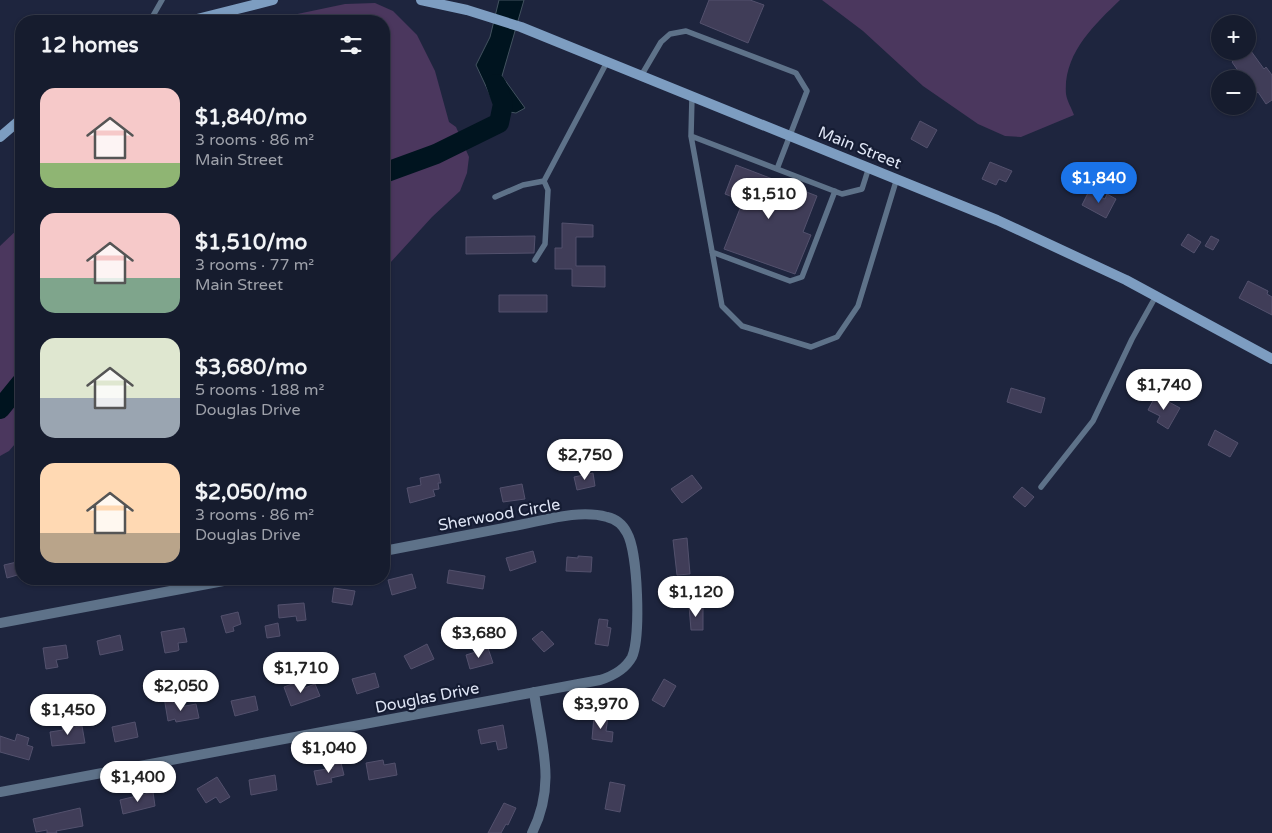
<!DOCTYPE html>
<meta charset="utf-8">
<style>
body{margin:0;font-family:"Varela Round",sans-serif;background:#1f2536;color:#f1f3f6;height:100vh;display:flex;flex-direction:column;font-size:19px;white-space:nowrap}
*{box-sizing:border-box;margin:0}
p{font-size:16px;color:#9ea1aa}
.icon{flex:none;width:28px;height:28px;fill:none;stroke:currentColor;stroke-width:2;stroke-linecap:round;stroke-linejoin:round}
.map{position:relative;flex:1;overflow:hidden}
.drawer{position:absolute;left:15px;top:15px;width:375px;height:570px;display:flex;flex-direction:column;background:#161c2e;border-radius:20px;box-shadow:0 1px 4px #0004,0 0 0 1px #353a4a}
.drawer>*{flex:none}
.fabs{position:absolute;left:1211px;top:15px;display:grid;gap:10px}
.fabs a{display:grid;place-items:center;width:45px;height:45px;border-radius:50%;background:#161c2e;box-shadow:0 1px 4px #0004,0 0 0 1px #353a4a;font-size:25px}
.price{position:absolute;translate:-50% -42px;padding:0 11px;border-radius:18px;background:#fff;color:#222;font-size:16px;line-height:32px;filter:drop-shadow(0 1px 2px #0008)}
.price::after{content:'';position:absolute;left:50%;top:30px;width:15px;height:11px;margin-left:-8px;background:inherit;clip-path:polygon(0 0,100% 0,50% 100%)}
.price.selected{background:#1a73e8;color:#fff}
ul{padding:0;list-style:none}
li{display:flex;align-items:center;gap:15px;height:125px;padding:0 25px}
li span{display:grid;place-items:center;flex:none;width:140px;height:100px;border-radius:15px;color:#555}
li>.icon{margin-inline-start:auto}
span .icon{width:60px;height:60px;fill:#fffc;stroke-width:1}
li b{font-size:21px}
h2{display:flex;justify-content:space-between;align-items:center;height:60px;padding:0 25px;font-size:21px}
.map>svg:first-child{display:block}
.green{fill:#4b375e}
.water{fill:#00141f;stroke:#435360}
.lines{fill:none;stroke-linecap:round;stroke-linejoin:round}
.river{stroke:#00141f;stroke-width:20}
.building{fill:#403d58;stroke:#53516d}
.lane{stroke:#5e7289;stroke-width:5.5}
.street{stroke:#5e7289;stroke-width:10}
.secondary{stroke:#7d9dc1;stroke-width:10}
.labels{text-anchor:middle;stroke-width:4.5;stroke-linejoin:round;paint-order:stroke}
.street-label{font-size:16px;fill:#e0e6f6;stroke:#151c33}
</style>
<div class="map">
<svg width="1272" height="833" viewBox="0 0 1272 833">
<rect width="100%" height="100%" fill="#1e253e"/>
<!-- green -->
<path class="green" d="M822,0H1120C1094,25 1063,54 1066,94C1067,101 1072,109 1074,115L1021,137L1005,136L978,124L923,86L863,31Z
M375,3L393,11L417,35L435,71L449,122L456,127L469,157L467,173L460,191L432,217L390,263L384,277V21H264L345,4Z
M21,226V437L9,451L0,456V246Z"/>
<!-- water -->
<path class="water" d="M499,0H524L502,76L525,108L516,113L497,110L476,65L490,37Z"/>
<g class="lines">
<!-- river -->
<path class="river" d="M384,173L436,154L499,123L503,104L496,84
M0,409L21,383"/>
</g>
<!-- building -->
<path class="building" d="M709,0H750L764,5L748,43L700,23Z
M1248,47L1264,69L1266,67L1272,75V100L1266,104L1258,92L1255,94L1248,84V79H1244L1232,62L1243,51H1248Z
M920,121L937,130L927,148L911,139Z
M990,162L1012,171L1006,182L999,179L996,185L982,179Z
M736,165L817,196L803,232L811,235L795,274L724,249L743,201L725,194Z
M1089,191L1105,199L1107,194L1116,199L1106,218L1082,205Z
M562,223L593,225V237H576V266H605V287L572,286V269H555V248H562Z
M1188,234L1201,242L1194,253L1181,245Z
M535,236L534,253L466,254V237Z
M1211,236L1219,240L1213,250L1205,246Z
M1248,281L1268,291L1267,294L1272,297V315L1239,298Z
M499,295H547V312H499Z
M1011,388L1045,398L1041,413L1007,402Z
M1156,395L1180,408L1168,429L1157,422L1160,416L1148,410Z
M1215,430L1238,443L1230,457L1208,445Z
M593,473L595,486L577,490L574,477Z
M439,474L441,483H438L439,489L433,490L435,496L410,503L407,488L421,485L420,478Z
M692,475L702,488L682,503L671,489Z
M522,484L525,499L503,502L500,488Z
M1022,487L1034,497L1025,507L1013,497Z
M687,538L690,574L677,575L673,540Z
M533,551L536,562L510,571L506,558Z
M578,556L592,557L591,572L566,571L567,557L578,558Z
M21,561V574L7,578L4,565Z
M449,570L485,576L483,589L447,583Z
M412,574L416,588L392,595L388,580Z
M334,588L355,591L352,605L332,602Z
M304,603L306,620L297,621L296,616L279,618L278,605Z
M689,606H703V630H691Z
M238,612L241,624L233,627L234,631L226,633L221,616Z
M599,619L608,620L607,627L611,628L608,646L595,644Z
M278,623L280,636L267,638L265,626Z
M184,628L187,642L178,643L179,650L177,651L165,653L161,632Z
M542,631L554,644L544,652L532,639Z
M120,635L123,650L100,655L97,641Z
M427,644L434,659L411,669L404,656Z
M66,645L68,658L56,660L58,667L46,669L43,648Z
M488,648L493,663L470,669L466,655Z
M375,673L379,687L357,694L352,679Z
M664,679L676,686L664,707L652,700Z
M297,682L299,690L315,684L320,696L291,706L284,687Z
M255,696L258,710L235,716L231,701Z
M164,697L180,707L196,704L199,718L176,722L175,719L168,721Z
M594,716L608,717L606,731L613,732L612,742L592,739Z
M135,722L138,737L115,742L112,727Z
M76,724V727L82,726L85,743L52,746L50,732L63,730L62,726Z
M503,725L507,748L498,750L496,741L481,744L478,730Z
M17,734L29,738L27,745L33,747L29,760L0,752V736L15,741Z
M383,760L384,765L395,763L397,775L369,780L366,763Z
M341,763L344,775L331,778L332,782L317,785L314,771L334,768L333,765Z
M275,775L277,790L251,795L249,780Z
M217,777L230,797L220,803L216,797L206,803L197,789Z
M610,782L625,785L620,812L605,809Z
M153,792L155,806L123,814L120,800Z
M504,803L516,808L508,825L506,824L501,833H488Z
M80,808L83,826L56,831L57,833H47V830L36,832L33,819Z"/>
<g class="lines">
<!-- lane -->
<path class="lane" d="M150,21L162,0
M641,76L661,42L670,34L686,31L796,73L807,91L777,169
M692,96L691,136L722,306L742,326L811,347L837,337L858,306L897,178
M691,136L842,194L862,189L869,167
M495,197L523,185L544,181
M712,252L790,281L802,277L835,191
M535,260L545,244L548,190L544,181L607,62
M1041,487L1093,421L1132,339L1156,296"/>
<!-- street -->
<path class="street" d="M0,623L234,579
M0,792L600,680C613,676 625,670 632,657C641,637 638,552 627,533C623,525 616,519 607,517C578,509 543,521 514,526C471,534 427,543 384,551
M532,833C557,783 541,744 534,692"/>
<!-- secondary -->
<path class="secondary" d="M421,0L467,10L521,27L997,220L1126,280L1272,359
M189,21L273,0
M0,137L21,119"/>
</g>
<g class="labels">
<!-- street labels -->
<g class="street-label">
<text transform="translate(860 147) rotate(22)" y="6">Main Street</text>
<text transform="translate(499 514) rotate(-10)" y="6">Sherwood Circle</text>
<text transform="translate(427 697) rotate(-11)" y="6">Douglas Drive</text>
</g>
</g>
</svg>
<div class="fabs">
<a>+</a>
<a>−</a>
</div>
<b class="price selected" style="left:1099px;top:204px">$1,840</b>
<b class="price" style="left:769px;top:220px">$1,510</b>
<b class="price" style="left:1164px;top:411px">$1,740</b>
<b class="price" style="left:585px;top:481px">$2,750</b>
<b class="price" style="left:696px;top:618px">$1,120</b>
<b class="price" style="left:479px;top:659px">$3,680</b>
<b class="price" style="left:301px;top:694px">$1,710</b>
<b class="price" style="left:181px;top:712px">$2,050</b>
<b class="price" style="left:601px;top:730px">$3,970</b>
<b class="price" style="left:68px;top:736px">$1,450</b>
<b class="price" style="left:329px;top:774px">$1,040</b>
<b class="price" style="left:138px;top:803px">$1,400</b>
<section class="drawer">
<h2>12 homes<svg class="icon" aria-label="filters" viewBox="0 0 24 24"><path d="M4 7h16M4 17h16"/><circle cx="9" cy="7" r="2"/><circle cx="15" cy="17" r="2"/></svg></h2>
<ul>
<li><span style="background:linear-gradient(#f6c9c9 75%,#8fb573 0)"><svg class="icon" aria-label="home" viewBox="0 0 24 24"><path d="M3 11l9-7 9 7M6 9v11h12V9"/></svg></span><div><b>$1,840/mo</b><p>3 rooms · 86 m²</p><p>Main Street</p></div></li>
<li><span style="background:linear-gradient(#f6c9c9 65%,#7fa58c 0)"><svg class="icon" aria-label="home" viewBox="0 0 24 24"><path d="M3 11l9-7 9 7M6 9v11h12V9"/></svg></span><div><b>$1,510/mo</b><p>3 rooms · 77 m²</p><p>Main Street</p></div></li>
<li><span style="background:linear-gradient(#dfe7d0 60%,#9aa5b1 0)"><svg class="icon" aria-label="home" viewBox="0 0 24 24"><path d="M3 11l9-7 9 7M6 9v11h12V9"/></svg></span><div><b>$3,680/mo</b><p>5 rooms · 188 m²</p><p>Douglas Drive</p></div></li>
<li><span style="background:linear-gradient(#ffd9b3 70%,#b9a48a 0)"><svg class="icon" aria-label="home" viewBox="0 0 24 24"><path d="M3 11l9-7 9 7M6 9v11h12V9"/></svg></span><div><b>$2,050/mo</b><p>3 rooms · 86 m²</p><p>Douglas Drive</p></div></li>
</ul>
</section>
</div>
